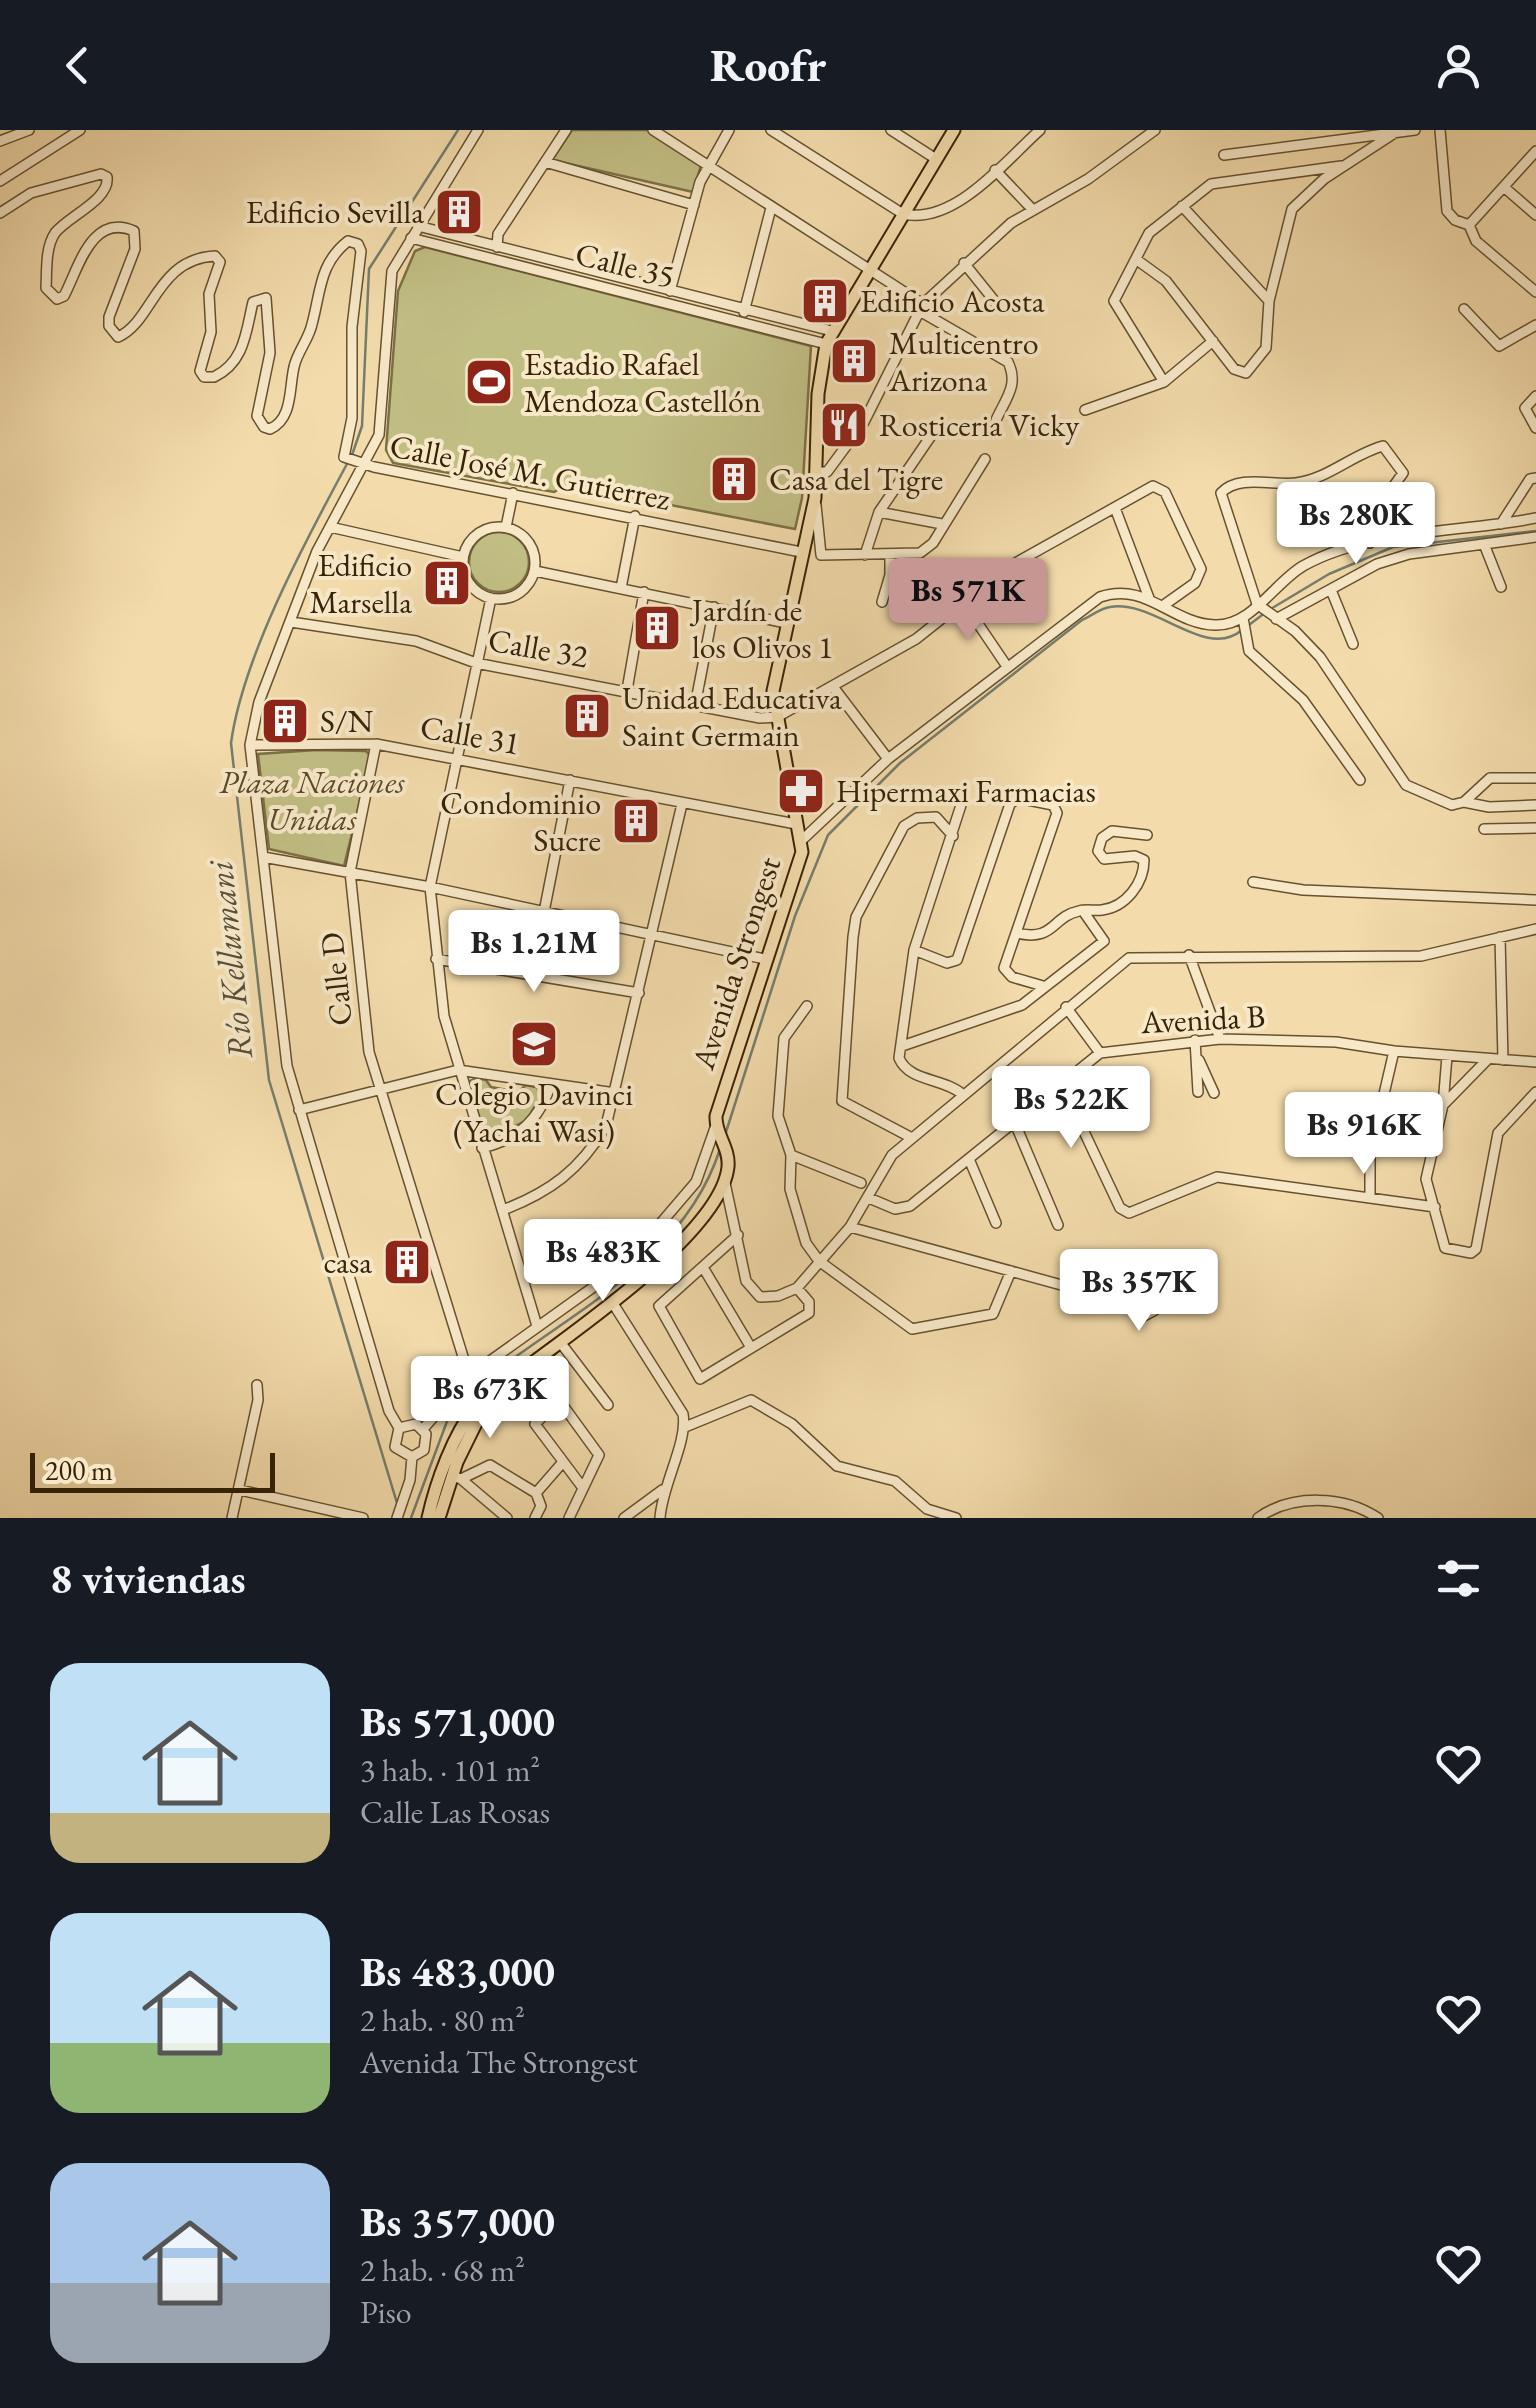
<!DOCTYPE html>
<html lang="es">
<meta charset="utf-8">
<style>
body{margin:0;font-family:"EB Garamond",serif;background:#20242c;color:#f1f3f6;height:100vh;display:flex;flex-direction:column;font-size:38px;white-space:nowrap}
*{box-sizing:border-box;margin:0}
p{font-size:32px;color:#9ea1a6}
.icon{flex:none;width:55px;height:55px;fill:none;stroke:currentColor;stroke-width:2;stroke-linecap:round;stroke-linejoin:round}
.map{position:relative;height:1388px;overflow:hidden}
.sheet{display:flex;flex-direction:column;background:#171b24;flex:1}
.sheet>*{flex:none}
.scale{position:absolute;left:30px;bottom:25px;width:245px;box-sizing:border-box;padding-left:10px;border:5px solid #382306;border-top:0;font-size:28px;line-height:35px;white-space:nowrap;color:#382306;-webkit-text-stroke:8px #f7e8c8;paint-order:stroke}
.price{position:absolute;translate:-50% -85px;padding:0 22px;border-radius:10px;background:#fff;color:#222;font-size:32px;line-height:65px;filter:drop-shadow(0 2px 5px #0008)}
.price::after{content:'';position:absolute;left:50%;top:60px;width:30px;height:22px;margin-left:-15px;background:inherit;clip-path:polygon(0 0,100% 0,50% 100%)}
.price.active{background:#c59692;color:#111}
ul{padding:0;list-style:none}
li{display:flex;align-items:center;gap:30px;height:250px;padding:0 50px}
li span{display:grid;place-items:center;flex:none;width:280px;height:200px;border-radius:30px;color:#555}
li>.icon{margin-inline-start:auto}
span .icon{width:120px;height:120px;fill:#fffc;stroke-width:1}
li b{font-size:42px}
h2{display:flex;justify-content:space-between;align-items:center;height:120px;padding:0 50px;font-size:42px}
header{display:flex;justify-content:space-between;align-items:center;height:130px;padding:0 50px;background:#171b24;font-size:45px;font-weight:800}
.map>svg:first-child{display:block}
.green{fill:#c1be84;stroke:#7c7045;stroke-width:2.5}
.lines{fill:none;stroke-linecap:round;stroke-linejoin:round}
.stream{stroke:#757d6e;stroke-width:2.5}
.minor-casing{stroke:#67512f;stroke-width:12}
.major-casing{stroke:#382306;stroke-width:15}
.minor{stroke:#f7e8c8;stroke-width:9}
.major{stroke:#f3dbab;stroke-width:11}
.labels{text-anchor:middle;stroke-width:8;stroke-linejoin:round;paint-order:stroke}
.poi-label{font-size:32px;fill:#382306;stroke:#f7e8c8;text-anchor:start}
.street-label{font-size:32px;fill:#382306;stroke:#f7e8c8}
.park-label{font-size:32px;font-style:italic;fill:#5a4a26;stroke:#f7e8c8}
.water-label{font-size:35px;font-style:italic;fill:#57503a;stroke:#f7e8c8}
</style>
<header><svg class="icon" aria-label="back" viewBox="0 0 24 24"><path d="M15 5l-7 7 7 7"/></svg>Roofr<svg class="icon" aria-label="person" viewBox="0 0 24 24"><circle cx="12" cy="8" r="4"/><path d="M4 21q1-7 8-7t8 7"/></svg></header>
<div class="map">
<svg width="1536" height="1388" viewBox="0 0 1536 1388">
<rect width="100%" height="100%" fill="#f3dbab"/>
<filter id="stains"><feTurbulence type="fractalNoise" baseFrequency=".002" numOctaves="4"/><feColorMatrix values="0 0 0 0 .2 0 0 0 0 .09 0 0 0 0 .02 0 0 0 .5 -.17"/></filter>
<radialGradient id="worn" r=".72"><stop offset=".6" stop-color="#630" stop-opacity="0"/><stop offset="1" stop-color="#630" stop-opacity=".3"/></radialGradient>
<!-- green -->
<path class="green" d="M572,0H650L702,32L693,62L552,30Z
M425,117L811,216L802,368L795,399L567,355L554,362L393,333L386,320L398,161L415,121Z
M469 432a30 30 0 1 1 60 0a30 30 0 1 1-60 0Z
M316,620L366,621L371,626L344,736L269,719L258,624Z
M476,948L486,950L491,957L518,962L526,955L536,957L542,964L527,990L489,1010L485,1008L468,952Z"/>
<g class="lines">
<!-- stream -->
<path class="stream" d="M352,325L362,296L369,139L458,0
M348,332C306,410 243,526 231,613L269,950L397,1373
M1269,480L1329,444L1393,417L1536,401
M1249,495L1262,485
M726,1002L795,786L828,705L900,633L1082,490C1091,486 1101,478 1110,477C1155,469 1205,531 1242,500
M411,1388L449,1286L463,1268C552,1189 681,1141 720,1019"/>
<!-- minor casing -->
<g class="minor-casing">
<path id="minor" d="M653,0L923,174
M771,0L903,84C955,95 1004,32 1040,0
M891,0L936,29
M1440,0L1447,81L1455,90L1469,95L1476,111L1536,162
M0,11L29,0
M1224,25L1415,0
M545,32L694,75
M995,40L1032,79
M0,51L80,0
M1505,58L1536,85
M1182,76L1269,171
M0,83L31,63L101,44L107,47C110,70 68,86 55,103C45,118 47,141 46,158L57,169L64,166C78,140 91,82 134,101L135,119L109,187V196L118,207C153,192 156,129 215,126L220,132L209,164L211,202L200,241L204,247H214C245,232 246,201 253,172L266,168L270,223L257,286L264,297L270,299C293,289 289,258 294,237C297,222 309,209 312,194C321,161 319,134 348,111L358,114L361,121L352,197V288L344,327L374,337L801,422
M1469,95L1536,21
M418,96L832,201
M411,108L826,214
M497,117L498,104L566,0
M1137,130L1166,151L1234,239L1246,243L1266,218L1269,171L1292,79L1324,49L1393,4
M964,133L1001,179
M670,161L700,52L729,0
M1464,179L1499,216L1536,195
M918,180L1008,232C1019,255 1006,268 996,290
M744,182L771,78
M1164,252L1114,171L1149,103L1211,54L1341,36
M1536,266L1525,278L1536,298
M1085,280L1164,252L1213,211
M816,342H827L864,292L923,174L1011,93L1088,49L1155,0
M816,375L821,425L920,423L933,413L985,329
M1115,378L1149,468
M879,382L942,394
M1501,394L1530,349L1536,348
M330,397L463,427
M506,397L513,363
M463 433a36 36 0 1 1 72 0a36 36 0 1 1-72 0Z
M1370,413L1388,364L1403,343L1383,316C1353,324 1328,349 1296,353C1273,356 1239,344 1221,363L1257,474L1295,501L1320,527L1406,655L1452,675L1464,672L1490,648H1536
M1484,414L1501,457
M865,425L879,382L935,300
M535,441L786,493
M621,458L635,386
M1331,460L1353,514
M491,468L430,757L444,886L537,1196
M962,470L1006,535
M882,472L890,445V425
M1243,488L1249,521L1303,570L1360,650
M1276,489L1377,434L1409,424L1536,407
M291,492L416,511L476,533L760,588L777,587L916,509L1003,440L1153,356L1165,362L1201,439L1195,453L1164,475
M834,558L888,629
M627,560L644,462
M695,576L714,477
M376,614L350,742L369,922L469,1246
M250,615L376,614L796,694
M962,672L914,820L899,928C909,952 944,948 962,964
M1464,672L1489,677L1536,675
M1484,699L1536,698
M801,711L888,629L1100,467C1146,451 1172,494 1215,495C1252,496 1274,453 1303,436C1372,398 1461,403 1536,388
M263,727L430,757L765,829
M1253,752L1303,760L1536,770
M544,782L570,650
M1016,803C1055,812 1051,787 1079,781C1086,779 1095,781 1102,780C1126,777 1144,753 1144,730L1135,726L1104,729L1098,721L1102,708L1112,701L1147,705
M1500,807L1503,930
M914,820L947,833L957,830L1010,674L1018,668L1053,675L1057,683L1004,838L1012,847L1043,856
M1189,825L1220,909
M436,829L639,863
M807,876L784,908L778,986L791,1025L790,1059L806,1113L819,1131L912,1199L993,1184L1011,1141
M1066,877L1100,923
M1195,910L1198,962
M902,916L1022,875L1104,811L1083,781
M1447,926L1443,975L1426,1049L1445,1118L1471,1123L1476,1119L1498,1003L1536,962
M1199,930L1214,963
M1062,955L1120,1078L1129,1083L1217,1047L1435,1077
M1443,975L1488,929
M299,980L458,940L615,963
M1014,991L1058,1095
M912,1008L842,971L853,807L856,787L904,696L917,688L936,687L953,706
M482,1018C519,1009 539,990 551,954
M791,1025L861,1053
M969,1029L996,1093
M725,1053L746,1151L760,1167L778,1166L797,1158L850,1097L892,1025L1129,828L1421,826L1536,799
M869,1068L895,1079L910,1076L1100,923L1220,909L1336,912L1394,921L1536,932
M1370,1068V1024L1394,921
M503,1080C550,1062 580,1040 606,996L682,674
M850,1097L1138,1176L1144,1186L1155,1180L1148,1169L1138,1176
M738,1105L659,1176L700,1249L809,1183V1172L797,1158
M704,1139L750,1216
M612,1172L683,1284C688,1312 662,1355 660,1388
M560,1212L608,1275
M685,1297L751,1270L792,1294L837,1336L895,1351L927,1379L956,1388
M399,1298L389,1281L287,936L250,615L259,572L317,421L379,305L392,141L478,0
M399,1298L416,1294L426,1304L424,1320L412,1327
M399,1298L395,1317L412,1327
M423,1299L469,1246L613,1143L643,1114L696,1052L715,998
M452,1346L461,1349L490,1335L536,1363L563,1332
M461,1349L507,1388
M240,1360L363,1388
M232,1388L258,1270L257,1255
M397,1388L410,1350L412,1327
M535,1388L541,1376L536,1363
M569,1388L599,1325L559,1270L535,1294L583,1358
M624,1388L662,1360
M1258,1388C1291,1364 1344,1365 1378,1388"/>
</g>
<!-- major casing -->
<g class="major-casing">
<path id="major" d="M428,1388C436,1352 453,1305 476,1276C490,1259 513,1247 531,1234C581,1196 721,1101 728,1037C730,1018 715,1004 716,986L802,722L773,561L815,368L818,264L826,214L954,0
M439,1388L457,1332L485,1275"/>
</g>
<!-- minor -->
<use href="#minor" class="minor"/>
<!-- major -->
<use href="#major" class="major"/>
</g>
<!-- icons -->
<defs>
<g id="building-square" transform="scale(2.5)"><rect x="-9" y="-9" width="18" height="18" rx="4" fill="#8f2418" stroke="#f7e8c8"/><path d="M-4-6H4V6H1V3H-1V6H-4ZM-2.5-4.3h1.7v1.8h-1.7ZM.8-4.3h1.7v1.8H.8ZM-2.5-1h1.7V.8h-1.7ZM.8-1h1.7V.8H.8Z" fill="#fff"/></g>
<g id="stadium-square" transform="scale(2.5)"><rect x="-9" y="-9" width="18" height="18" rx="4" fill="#8f2418" stroke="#f7e8c8"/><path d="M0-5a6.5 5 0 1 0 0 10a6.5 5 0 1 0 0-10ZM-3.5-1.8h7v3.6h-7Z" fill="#fff"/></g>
<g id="restaurant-square" transform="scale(2.5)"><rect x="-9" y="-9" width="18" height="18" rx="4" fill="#8f2418" stroke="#f7e8c8"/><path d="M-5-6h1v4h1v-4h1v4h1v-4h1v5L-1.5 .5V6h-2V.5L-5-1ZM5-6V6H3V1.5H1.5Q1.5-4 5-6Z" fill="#fff"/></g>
<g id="pharmacy-square" transform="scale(2.5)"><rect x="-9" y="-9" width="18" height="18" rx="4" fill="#8f2418" stroke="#f7e8c8"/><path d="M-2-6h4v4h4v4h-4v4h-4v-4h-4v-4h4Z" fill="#fff"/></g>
<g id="school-square" transform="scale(2.5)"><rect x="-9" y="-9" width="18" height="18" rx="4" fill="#8f2418" stroke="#f7e8c8"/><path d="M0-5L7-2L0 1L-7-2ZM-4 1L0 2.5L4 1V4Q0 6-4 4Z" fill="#fff"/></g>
</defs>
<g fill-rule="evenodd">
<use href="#building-square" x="459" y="82"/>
<use href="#building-square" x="825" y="171"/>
<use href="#building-square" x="854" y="231"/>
<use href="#stadium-square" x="489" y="252"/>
<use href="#restaurant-square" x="844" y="295"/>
<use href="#building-square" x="734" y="349"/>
<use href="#building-square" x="447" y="453"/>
<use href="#building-square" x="657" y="498"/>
<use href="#building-square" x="587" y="586"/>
<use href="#building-square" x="285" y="591"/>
<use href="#pharmacy-square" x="801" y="661"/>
<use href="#building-square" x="636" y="691"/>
<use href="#school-square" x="534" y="914"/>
<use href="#building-square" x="407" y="1132"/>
</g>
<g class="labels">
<!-- poi labels -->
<g class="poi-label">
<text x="424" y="93" text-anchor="end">Edificio Sevilla</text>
<text x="860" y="182">Edificio Acosta</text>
<text x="889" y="224">Multicentro<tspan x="889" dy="37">Arizona</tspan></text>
<text x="524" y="245">Estadio Rafael<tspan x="524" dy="37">Mendoza Castellón</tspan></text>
<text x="879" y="306">Rosticeria Vicky</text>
<text x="769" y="360">Casa del Tigre</text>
<text x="412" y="446" text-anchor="end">Edificio<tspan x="412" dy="37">Marsella</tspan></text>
<text x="692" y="491">Jardín de<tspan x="692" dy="37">los Olivos 1</tspan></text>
<text x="622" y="579">Unidad Educativa<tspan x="622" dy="37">Saint Germain</tspan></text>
<text x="320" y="602">S/N</text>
<text x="836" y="672">Hipermaxi Farmacias</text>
<text x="601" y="684" text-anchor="end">Condominio<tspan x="601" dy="37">Sucre</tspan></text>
<text x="534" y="975" text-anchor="middle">Colegio Davinci<tspan x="534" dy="37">(Yachai Wasi)</tspan></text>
<text x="372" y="1143" text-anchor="end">casa</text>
</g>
<!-- street labels -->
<g class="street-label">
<text transform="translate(625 135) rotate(14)" y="11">Calle 35</text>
<text transform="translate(530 342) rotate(11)" y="11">Calle José M. Gutierrez</text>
<text transform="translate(538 518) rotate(10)" y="11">Calle 32</text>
<text transform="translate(470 605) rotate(10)" y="11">Calle 31</text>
<text transform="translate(736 833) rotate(-72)" y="11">Avenida Strongest</text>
<text transform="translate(336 849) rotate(-96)" y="11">Calle D</text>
<text transform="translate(1203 889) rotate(-3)" y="11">Avenida B</text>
</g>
<!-- park labels -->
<g class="park-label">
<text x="312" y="663">Plaza Naciones<tspan x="312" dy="37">Unidas</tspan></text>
</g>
<!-- water labels -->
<g class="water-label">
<text transform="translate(230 830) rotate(-96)" y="12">Río Kellumani</text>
</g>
</g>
<rect width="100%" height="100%" filter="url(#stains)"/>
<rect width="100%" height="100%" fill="url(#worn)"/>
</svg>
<div class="scale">200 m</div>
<b class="price" style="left:1356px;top:437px">Bs 280K</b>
<b class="price active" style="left:968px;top:513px">Bs 571K</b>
<b class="price" style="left:534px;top:865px">Bs 1.21M</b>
<b class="price" style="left:1071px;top:1021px">Bs 522K</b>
<b class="price" style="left:1364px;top:1047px">Bs 916K</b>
<b class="price" style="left:603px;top:1174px">Bs 483K</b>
<b class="price" style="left:1139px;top:1204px">Bs 357K</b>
<b class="price" style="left:490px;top:1311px">Bs 673K</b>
</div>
<section class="sheet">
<h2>8 viviendas<svg class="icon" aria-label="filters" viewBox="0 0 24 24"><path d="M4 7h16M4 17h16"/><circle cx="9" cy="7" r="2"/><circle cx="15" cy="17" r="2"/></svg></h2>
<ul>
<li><span style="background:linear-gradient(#bfe0f5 75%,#c2b280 0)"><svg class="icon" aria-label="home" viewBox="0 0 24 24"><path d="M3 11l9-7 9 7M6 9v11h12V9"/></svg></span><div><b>Bs 571,000</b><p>3 hab. · 101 m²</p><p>Calle Las Rosas</p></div><svg class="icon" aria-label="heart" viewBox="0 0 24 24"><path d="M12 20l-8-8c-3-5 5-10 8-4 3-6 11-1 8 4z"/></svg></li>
<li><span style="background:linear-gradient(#bfe0f5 65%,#8fb573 0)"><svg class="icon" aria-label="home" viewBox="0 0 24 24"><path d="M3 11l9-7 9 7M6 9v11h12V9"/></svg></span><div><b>Bs 483,000</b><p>2 hab. · 80 m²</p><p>Avenida The Strongest</p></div><svg class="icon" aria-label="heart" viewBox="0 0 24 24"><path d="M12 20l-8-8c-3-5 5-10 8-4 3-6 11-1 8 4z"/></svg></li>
<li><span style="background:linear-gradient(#a9c7e8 60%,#9aa5b1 0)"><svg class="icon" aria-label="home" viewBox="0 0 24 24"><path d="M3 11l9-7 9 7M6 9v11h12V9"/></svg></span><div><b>Bs 357,000</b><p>2 hab. · 68 m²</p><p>Piso</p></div><svg class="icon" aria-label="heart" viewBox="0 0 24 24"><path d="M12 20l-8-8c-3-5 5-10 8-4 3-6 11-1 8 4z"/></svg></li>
</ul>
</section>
